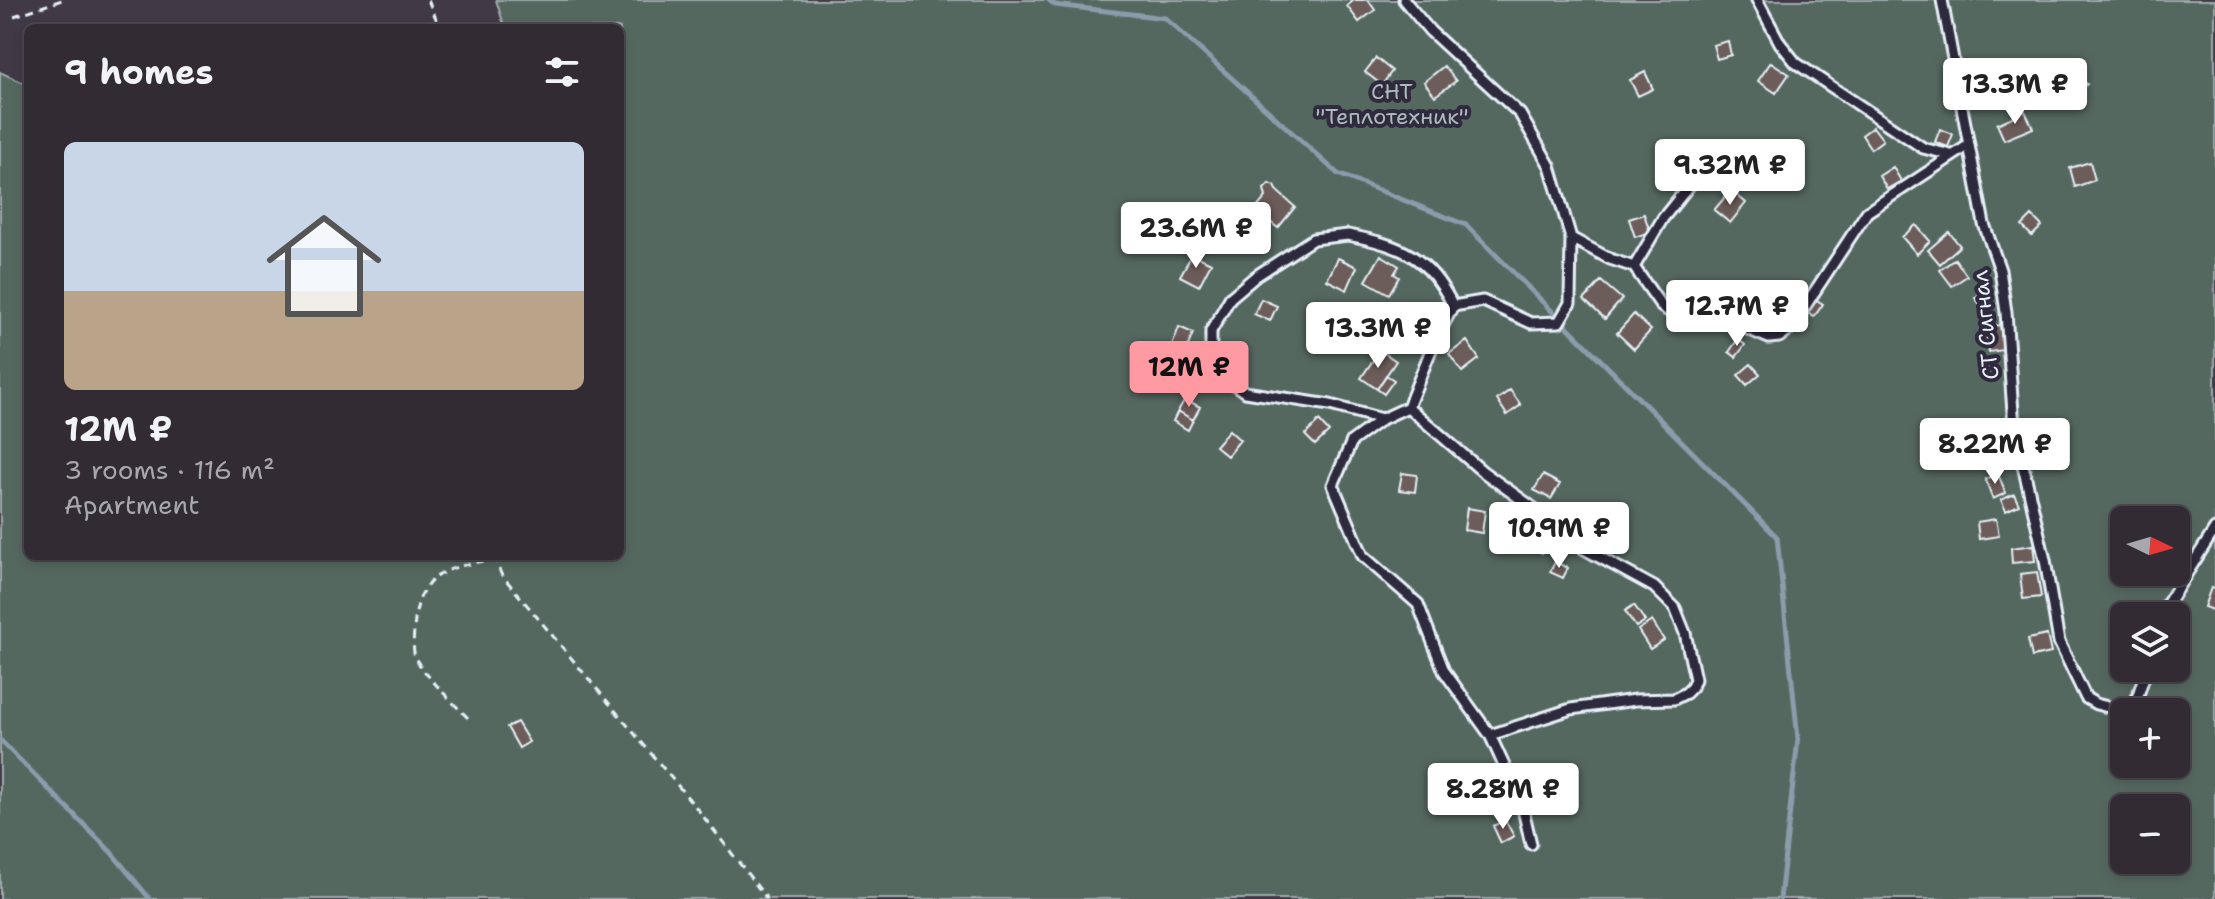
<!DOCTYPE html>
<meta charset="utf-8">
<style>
body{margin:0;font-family:"Shantell Sans",sans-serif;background:#3d3740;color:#f1f3f6;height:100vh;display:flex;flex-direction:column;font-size:30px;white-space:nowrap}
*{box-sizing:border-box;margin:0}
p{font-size:26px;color:#a8a7ac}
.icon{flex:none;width:44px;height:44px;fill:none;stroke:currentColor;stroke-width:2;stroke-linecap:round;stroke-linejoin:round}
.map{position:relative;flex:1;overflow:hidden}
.sheet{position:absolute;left:24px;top:24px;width:600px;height:536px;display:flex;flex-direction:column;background:#322b34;border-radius:12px;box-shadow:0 4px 12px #0003,0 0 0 2px #4d474f}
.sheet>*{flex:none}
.needle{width:52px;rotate:95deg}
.tools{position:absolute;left:2110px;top:506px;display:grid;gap:16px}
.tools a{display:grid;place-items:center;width:80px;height:80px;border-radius:12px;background:#322b34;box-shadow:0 4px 12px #0003,0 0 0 2px #4d474f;font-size:40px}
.price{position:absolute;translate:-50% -68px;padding:0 18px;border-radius:8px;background:#fff;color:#222;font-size:26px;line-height:52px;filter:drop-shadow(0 2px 4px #0008)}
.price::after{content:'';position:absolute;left:50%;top:48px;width:24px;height:18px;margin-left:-12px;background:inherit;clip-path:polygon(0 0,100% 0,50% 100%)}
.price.current{background:#ff9aa2;color:#111}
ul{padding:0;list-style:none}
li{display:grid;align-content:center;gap:16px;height:424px;padding:0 40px}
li+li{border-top:2px solid #4d474f}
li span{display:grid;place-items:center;height:248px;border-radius:12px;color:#555}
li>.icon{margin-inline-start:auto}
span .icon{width:144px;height:144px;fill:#fffc;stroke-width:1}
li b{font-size:34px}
h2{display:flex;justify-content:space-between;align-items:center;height:96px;padding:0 40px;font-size:34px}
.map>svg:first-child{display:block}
.green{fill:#546861;stroke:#9eacac;stroke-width:2;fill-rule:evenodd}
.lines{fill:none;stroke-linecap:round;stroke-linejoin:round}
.stream{stroke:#8b9cab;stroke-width:5}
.building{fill:#6d5d5a;stroke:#e8f1f8;stroke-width:2}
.lane-casing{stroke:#e8f1f8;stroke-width:15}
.path{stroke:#e8f1f8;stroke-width:3;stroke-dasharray:8 6;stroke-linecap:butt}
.lane{stroke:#2f2a3d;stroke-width:9}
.labels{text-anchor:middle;stroke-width:8;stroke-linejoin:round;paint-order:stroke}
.park-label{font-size:22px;fill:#adbabc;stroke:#2f2a3d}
.street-label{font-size:22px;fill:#e8f1f8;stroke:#2f2a3d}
</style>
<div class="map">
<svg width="2215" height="899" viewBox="0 0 2215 899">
<rect width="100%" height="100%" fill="#423946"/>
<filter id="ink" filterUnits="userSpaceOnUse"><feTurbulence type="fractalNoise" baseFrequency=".0125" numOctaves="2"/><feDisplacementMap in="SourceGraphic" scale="16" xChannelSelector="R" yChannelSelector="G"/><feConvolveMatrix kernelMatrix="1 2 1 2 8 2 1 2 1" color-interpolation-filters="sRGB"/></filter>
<g filter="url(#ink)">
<!-- green -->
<path class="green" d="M496,0H2215V899H0V72L28,85V556H620V28H505ZM2124,520H2176V572H2124ZM2124,616H2176V668H2124ZM2124,712H2176V764H2124ZM2124,808H2176V860H2124Z"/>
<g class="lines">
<!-- stream -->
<path class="stream" d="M1049,0L1055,5L1165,18L1338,174L1466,225L1777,537L1798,739L1780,899
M0,740L111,852L150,899"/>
</g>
<!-- building -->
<path class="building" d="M1354,0H1368L1375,10L1359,22L1347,6Z
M1728,41L1731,55L1717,59L1713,45Z
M1376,58L1392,71L1382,85L1365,72Z
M1771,62L1789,74L1776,93L1758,81Z
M1444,66L1456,81L1435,96L1424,82Z
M1645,72L1653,89L1638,96L1630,80Z
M2075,73L2087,84L2077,95L2065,83Z
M2025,111L2033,128L2004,140L1997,124Z
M1873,127L1883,140L1871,149L1862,135Z
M1940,129L1953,134L1948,147L1935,142Z
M2090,162L2095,180L2075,187L2070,168Z
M1893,167L1901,181L1887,189L1879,176Z
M1269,184L1275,186L1278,192L1295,207L1278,228L1255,210L1266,197L1264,189Z
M1731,190L1746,203L1730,223L1714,210Z
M1644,214L1650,232L1635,237L1629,219Z
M2032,216L2042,226L2032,236L2022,226Z
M1916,225L1930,241L1917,254L1902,237Z
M1949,232L1960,246L1940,264L1928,250Z
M1192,254L1211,263L1199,286L1180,276Z
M1381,255L1399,266L1394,274L1399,277L1389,294L1366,281Z
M1338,258L1357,267L1347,290L1327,280Z
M1955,259L1967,276L1952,286L1940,270Z
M1601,281L1622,299L1605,319L1584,300Z
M1983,291L1994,304L1986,311L1975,298Z
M1261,299L1277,306L1270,321L1254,314Z
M1815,299L1823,304L1814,317L1806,312Z
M1634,314L1651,330L1634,349L1617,333Z
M2000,325L2004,350L1989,352L1985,327Z
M1179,327L1193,333L1186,351L1172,346Z
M1738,339L1745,345L1736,357L1729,352Z
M1467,341L1479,359L1462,372L1449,354Z
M1380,350L1396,361L1377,389L1361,378Z
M1751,364L1760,374L1747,385L1738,375Z
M1386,375L1394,380L1384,394L1377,389Z
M1510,390L1521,405L1507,415L1497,400Z
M1185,399L1200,407L1193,420L1178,411Z
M1178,411L1193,420L1188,430L1173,421Z
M1319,421L1329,432L1315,445L1305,435Z
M1229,430L1240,440L1227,456L1215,446Z
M1402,473L1417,475L1415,492L1399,490Z
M1998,474L2006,493L1993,499L1985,479Z
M1543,475L1560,484L1551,499L1534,490Z
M2014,494L2019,505L2006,511L2001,500Z
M1467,508L1485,511L1482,533L1464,530Z
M1996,519L1999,536L1979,539L1977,522Z
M1501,525L1518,527L1516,540L1500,539Z
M1532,532L1548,540L1542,553L1526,545Z
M2033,545L2035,561L2012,563L2011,548Z
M1555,562L1568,568L1563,578L1550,572Z
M2037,572L2041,597L2023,599L2020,574Z
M2211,588L2215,589V611L2204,607Z
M1634,605L1645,621L1636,627L1625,611Z
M1652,621L1664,640L1650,649L1638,630Z
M2047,635L2051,653L2032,657L2028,639Z
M517,722L529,742L519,748L507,727Z
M1505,820L1514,836L1501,843L1493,826Z"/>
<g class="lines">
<!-- lane casing -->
<g class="lane-casing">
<path id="lane" d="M1404,0L1430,31L1520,114L1550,166L1571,238L1570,303L1559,322L1531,323L1483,301L1453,306
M1757,0L1780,43L1796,63L1923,148L1951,155
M1969,145L1984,224L2000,270L2006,312L2014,427L2045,560L2059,642L2086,698L2096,704L2120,710L2136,701L2147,668
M1348,235C1400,245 1429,256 1453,306L1433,345L1408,407L1382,419L1330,405L1245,392L1220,374L1211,350V331L1230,298L1256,276L1313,239Z
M1571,238L1610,259L1634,267L1663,218L1693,181
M1634,267L1662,307L1677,316L1731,322L1769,338L1779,337L1790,329L1867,212L1969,145L1942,0
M1408,407L1482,471L1532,507L1577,545L1654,587L1675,608L1685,633L1695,679L1692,687L1686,693L1674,699L1635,700L1571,709L1490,735
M1382,419L1352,441L1333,485L1363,556L1418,604L1444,671L1490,735L1522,805L1531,844
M2163,616L2166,606L2215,529"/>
</g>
<!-- path -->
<path class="path" d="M428,0L440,28
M14,16L62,0
M494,556L501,574L699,811L767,899
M468,718C457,707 419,669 415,657C412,647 414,630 415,620C420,571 452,567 494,559"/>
<!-- lane -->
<use href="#lane" class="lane"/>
</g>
</g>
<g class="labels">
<!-- park labels -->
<g class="park-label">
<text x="1392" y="99">СНТ<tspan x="1392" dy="25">"Теплотехник"</tspan></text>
</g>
<!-- street labels -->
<g class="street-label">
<text transform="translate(1985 325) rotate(-96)" y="8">СТ Сигнал</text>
</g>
</g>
</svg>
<div class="tools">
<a><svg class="needle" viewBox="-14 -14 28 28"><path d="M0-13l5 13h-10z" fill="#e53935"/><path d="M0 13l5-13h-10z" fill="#a8a7ac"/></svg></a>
<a><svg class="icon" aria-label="layers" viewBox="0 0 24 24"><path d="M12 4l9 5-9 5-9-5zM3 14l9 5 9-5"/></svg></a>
<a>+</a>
<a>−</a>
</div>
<b class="price" style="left:2015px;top:126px">13.3M ₽</b>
<b class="price" style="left:1730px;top:207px">9.32M ₽</b>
<b class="price" style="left:1196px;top:270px">23.6M ₽</b>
<b class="price" style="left:1737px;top:348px">12.7M ₽</b>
<b class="price" style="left:1378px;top:370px">13.3M ₽</b>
<b class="price current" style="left:1189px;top:409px">12M ₽</b>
<b class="price" style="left:1995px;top:486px">8.22M ₽</b>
<b class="price" style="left:1559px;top:570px">10.9M ₽</b>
<b class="price" style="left:1503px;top:831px">8.28M ₽</b>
<section class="sheet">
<h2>9 homes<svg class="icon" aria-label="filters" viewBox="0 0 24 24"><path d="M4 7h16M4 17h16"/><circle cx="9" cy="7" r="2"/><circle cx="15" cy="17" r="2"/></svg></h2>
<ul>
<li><span style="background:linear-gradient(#c9d6e8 60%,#b9a48a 0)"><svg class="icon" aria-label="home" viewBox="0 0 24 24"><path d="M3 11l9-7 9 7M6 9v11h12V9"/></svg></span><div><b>12M ₽</b><p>3 rooms · 116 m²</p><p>Apartment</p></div></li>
</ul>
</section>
</div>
